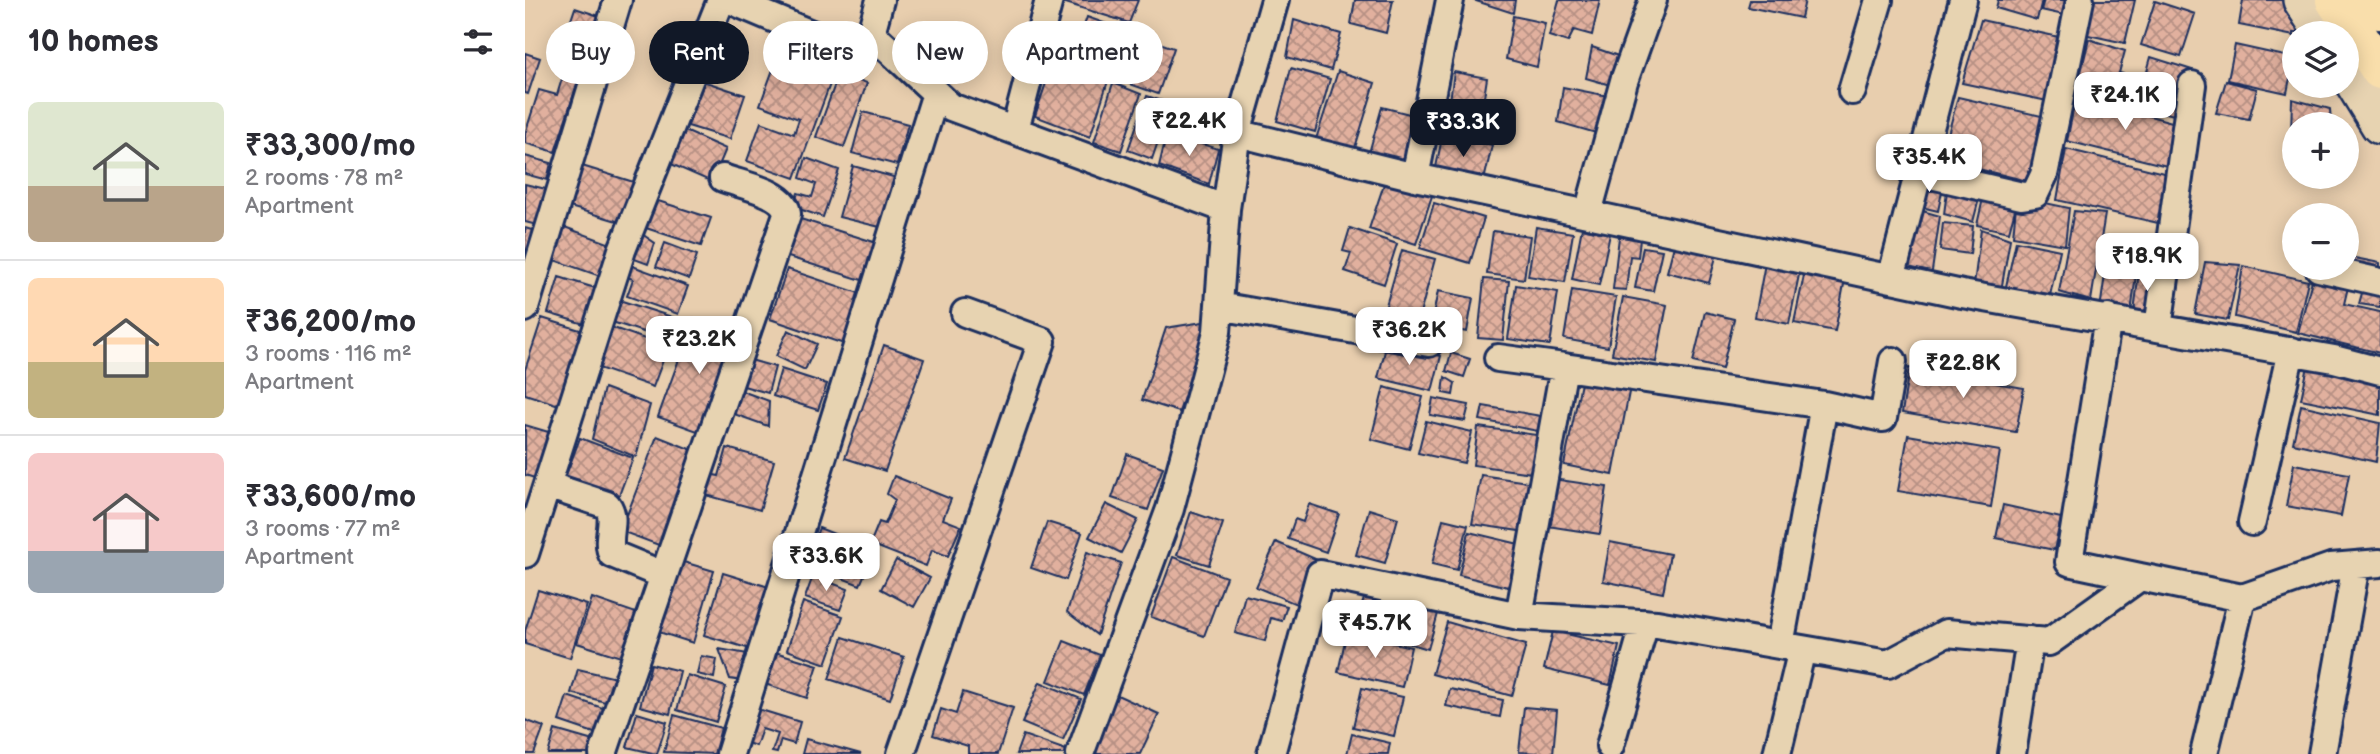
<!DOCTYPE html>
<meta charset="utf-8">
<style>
body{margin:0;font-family:"Balsamiq Sans",sans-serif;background:#f7f7f7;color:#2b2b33;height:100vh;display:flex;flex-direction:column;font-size:26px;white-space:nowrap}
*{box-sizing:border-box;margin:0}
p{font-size:23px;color:#7c7c81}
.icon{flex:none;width:38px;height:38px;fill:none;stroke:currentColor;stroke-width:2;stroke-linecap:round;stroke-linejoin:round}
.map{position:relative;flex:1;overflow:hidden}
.drawer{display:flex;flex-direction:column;background:#fff;width:525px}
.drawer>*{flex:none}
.guide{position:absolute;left:21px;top:21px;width:665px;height:63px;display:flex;gap:14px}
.controls{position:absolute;left:1757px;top:21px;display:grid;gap:14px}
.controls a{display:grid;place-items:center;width:77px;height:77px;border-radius:50%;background:#fff;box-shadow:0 4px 18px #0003;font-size:35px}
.price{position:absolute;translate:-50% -60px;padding:0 16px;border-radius:14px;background:#fff;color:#222;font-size:23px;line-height:46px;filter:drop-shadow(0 2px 4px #0008)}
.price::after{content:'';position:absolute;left:50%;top:42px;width:21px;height:16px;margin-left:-10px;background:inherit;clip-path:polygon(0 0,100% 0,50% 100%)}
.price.current{background:#111827;color:#fff}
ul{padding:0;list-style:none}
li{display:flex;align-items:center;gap:21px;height:175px;padding:0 28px}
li+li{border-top:2px solid #e1e1e2}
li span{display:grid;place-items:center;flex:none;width:196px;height:140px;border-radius:10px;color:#555}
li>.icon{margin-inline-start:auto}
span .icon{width:84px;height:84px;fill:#fffc;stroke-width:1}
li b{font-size:30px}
h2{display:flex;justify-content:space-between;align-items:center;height:84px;padding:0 28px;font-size:30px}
.pill{padding:0 24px;border-radius:32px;background:#fff;box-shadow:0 4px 18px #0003;font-size:24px;line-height:63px}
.pill.current{background:#111827;color:#fff}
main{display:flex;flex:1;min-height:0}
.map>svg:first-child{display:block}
.building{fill:url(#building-cross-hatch);stroke:#1b2f5e;stroke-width:2}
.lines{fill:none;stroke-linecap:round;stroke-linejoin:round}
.street-casing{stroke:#1b2f5e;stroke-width:32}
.secondary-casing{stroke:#1b2f5e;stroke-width:42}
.primary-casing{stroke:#1b2f5e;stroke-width:44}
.street{stroke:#e7d3b1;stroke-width:26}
.secondary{stroke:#e7d3b1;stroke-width:37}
.primary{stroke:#f9deab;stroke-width:38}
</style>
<main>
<section class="drawer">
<h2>10 homes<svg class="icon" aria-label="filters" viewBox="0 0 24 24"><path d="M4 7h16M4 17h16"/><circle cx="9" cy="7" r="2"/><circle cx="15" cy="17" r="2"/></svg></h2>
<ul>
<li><span style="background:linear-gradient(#dfe7d0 60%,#b9a48a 0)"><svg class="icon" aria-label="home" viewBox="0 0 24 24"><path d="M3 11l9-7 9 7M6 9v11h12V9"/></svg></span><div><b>₹33,300/mo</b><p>2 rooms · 78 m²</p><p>Apartment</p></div></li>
<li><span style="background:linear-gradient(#ffd9b3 60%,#c2b280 0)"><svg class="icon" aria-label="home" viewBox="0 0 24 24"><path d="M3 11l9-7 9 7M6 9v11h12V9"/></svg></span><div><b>₹36,200/mo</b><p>3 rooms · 116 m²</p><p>Apartment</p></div></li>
<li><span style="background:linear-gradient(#f6c9c9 70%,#9aa5b1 0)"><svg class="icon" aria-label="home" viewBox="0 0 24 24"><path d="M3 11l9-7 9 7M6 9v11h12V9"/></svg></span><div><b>₹33,600/mo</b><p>3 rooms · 77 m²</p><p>Apartment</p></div></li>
</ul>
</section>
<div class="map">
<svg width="1855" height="754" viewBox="0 0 1855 754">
<defs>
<pattern id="building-cross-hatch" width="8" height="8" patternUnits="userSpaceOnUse" patternTransform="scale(1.75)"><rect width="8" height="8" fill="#e1b09e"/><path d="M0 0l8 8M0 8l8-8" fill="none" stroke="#b69084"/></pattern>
</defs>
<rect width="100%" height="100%" fill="#e8ceae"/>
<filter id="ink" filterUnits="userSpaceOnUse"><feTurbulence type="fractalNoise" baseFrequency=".0143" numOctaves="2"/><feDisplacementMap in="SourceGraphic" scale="14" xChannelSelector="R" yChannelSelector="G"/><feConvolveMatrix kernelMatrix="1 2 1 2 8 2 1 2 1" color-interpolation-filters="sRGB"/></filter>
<g filter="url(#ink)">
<!-- building -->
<path class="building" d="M542,0H613L604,23L541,3Z
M830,0H868L861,33L826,24Z
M948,0H990L988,13Z
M1034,0H1075L1067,35L1049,30L1043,42L1024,36Z
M1225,0H1280L1276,18L1223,7Z
M1473,0H1517L1512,20L1471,8Z
M1519,0H1551L1548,17L1516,10Z
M1562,0H1610L1600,43L1554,33Z
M1718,0H1766L1777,33H1769V36L1714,25Z
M1630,1L1670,14L1656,57L1616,45Z
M50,8L74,16L30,152L0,143V134L14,90L32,95L40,69L35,53Z
M988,16L1020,23L1012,67L981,59Z
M562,17L649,48L633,94L546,63Z
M769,20L816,34L806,70L762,57Z
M1456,20L1543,39L1527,102L1437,83Z
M1564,39L1600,51L1594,73L1620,79L1626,57L1667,70L1656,117L1552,89Z
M1710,45L1769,58L1762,93L1703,80Z
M1067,47L1099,58L1092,87L1061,78Z
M0,53L15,58L3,94L0,93Z
M528,62L583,81L565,137L510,116Z
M250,64L305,84L270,178L222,161L236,122L269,134L274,119L235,105Z
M766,68L805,79L790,132L752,121Z
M813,71L850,83L829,151L791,139Z
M929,72L962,78L954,129L922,122Z
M314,73L342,83L319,147L291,137Z
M178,81L220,95L205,139L163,126Z
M1701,81L1732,89L1724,119L1691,113Z
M588,83L616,94L596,151L569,142Z
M1038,87L1083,96L1078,135L1033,122Z
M622,96L646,104L627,159L603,150Z
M1551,96L1658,125L1650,168L1542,141Z
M1433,97L1525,118L1511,183L1416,160Z
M1767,99L1805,109L1806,124H1769V135L1766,134Z
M857,107L896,117L883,164L844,153Z
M338,112L383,124L372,165L327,153Z
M160,131L201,149L187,182L146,164Z
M642,133L693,149L684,184L634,166Z
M918,133L967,145L958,185L910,172Z
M1541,149L1651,176L1642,225L1532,200Z
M0,156L26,163L22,180L0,174Z
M281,158L314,170L298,217L268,207L273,193L287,197L291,184L275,178Z
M57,166L115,184L102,224L45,207Z
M328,166L372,178L359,228L314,217Z
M1395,177L1419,182L1413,211L1388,205Z
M860,181L907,196L891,244L844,229Z
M1423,183L1456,191L1448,222L1419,214Z
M0,184L25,190L16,226L0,222Z
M1459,194L1492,202L1484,232L1452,225Z
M1492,197L1544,208L1540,245L1488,236Z
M130,200L186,218L176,246L121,228Z
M909,203L959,218L945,263L895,248Z
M1387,208L1415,216L1406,278L1373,270Z
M1549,211L1580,214L1566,301L1534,292Z
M269,217L352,243L340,281L257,255Z
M1418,223L1448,226L1445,254L1415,250Z
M34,225L86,244L75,276L23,258Z
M1011,227L1048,233L1040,282L1003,276Z
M0,228L10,231L1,261L0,260Z
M825,228L872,244L859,284L820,271L826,253L818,251Z
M1057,228L1085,234L1074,285L1047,279Z
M1456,229L1485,239L1476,291L1449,285Z
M968,231L1005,236L999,279L962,274Z
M114,232L130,243L123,264L104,257Z
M1094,237L1115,239L1113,257L1105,256L1101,290L1088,289Z
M1491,241L1535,250L1524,300L1480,291Z
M1150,242L1192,253L1184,283L1142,272Z
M140,243L172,255L164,279L131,267Z
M1118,247L1137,250L1128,291L1110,288Z
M877,250L910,259L894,318L860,309Z
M1825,257L1855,263V307L1834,304L1840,282L1822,278Z
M1241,258L1276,265L1264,324L1230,317Z
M1582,261L1612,267L1606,313L1575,309Z
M1680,262L1715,265L1703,320L1670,314Z
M102,264L163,286L153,314L102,296L108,279L98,276Z
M1281,266L1321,274L1310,331L1269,323Z
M1718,266L1783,281L1771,332L1710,317Z
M262,269L337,294L319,344L245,319Z
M1614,271H1636L1629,317L1609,313Z
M34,277L70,288L59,324L23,313Z
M959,279L984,281L978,340L953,338Z
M1787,280L1823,287L1819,304L1855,312V353L1773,333Z
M991,285L1033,292L1025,345L983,339Z
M1047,290L1091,297L1083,347L1039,339Z
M913,291L948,298L942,332L906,325Z
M1098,297L1142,305L1131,362L1087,354Z
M91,299L150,318L143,340L84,321Z
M1180,312L1209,319L1197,369L1168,362Z
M17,318L58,331L34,405L0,394V370Z
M169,318L214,334L178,433L133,417Z
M684,321L654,412L617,400L641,328Z
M80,325L143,347L128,387L65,365Z
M263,330L292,344L280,370L251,356Z
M862,343L916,356L907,391L853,378Z
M359,345L399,359L360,471L320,458Z
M926,353L945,359L939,377L921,371Z
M222,359L250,367L243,393L215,385Z
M1783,366L1855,383V415L1776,399Z
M1384,368L1499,388L1491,432L1377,413Z
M256,369L302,384L293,410L248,396Z
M920,377L930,383L928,395L918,393Z
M1057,378L1105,387L1088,475L1039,465Z
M859,387L898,397L884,449L846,439Z
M79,388L125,405L111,457L67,439Z
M214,390L244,401L243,426L206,413Z
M908,398L944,405L940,421L905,415Z
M1776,405L1855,423L1851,462L1768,443Z
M958,406L1016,416L1013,431L955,420Z
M901,421L947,432L939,463L893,453Z
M0,425L30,434L16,480L0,475Z
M953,427L1012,435L1007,473L948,465Z
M1383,435L1475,451L1466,507L1373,491Z
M132,436L175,453L139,547L96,531Z
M55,438L108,458L93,498L40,478Z
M202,448L249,461L235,510L174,493L179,473L194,476Z
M602,454L638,467L623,510L587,498Z
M1769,464L1824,474L1816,516L1761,506Z
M956,475L1009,483L1001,532L947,524Z
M369,476L426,499L418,519L436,526L423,556L407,550L401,566L345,544L354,522L360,524L370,500L362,494Z
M1028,479L1082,487L1075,534L1022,526Z
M581,504L613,520L596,553L564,537Z
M784,504L814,514L801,552L763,539L770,519L778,522Z
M1478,505L1536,518L1529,550L1471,538Z
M844,509L873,518L860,563L831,555Z
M666,512L698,523L684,565L652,555Z
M918,519L943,525L932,570L907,564Z
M522,522L557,533L541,580L506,568Z
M294,528L350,550L335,585L280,564Z
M944,532L994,544L983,587L934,575Z
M751,542L795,561L776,606L731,587Z
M1085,542L1145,554L1138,593L1078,581Z
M562,552L596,563L572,635L542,612Z
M648,557L701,577L679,636L626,617Z
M371,560L405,578L389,607L356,589Z
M155,561L189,571L168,643L134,632Z
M198,573L244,587L225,649L179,635Z
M288,576L323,589L315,610L280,598Z
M842,589L914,610L903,649L830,627Z
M13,590L62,605L45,658L0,644V631Z
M720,595L762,606L757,621L746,618L740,641L710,633Z
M67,598L114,614L99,658L52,643Z
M278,602L318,616L301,664L262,650Z
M922,622L1001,645L987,696L907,674Z
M1028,631L1094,646L1085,685L1019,669Z
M822,632L886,647L877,687L813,672Z
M318,637L379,657L365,699L304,679Z
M539,641L575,655L559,695L523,681Z
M194,649L223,654L218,681L205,679Z
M250,652L293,665L282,698L240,684Z
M176,656L192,659L189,678L172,674Z
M126,664L155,671L145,714L115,706Z
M53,669L95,679L88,704L46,693Z
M162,675L201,687L191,722L152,710Z
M515,682L556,699L538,740L497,723Z
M837,688L878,697L869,736L828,727Z
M925,689L978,700L975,717L921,706Z
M438,692L488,708L473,754H443V746L408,735L416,709L431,714Z
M590,694L634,714L615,754H568Z
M42,696L84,710L75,735L34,721Z
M226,707L275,722L269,744L256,740L252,753L247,752L253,734L237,729L231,746L215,741Z
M999,707L1032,710L1028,754L994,752Z
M112,713L142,722L132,754L102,747Z
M149,715L196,728L189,754L139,752Z
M0,720L19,727L9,754H0Z
M30,730L75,743L72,754H23Z
M827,734L865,743L863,754H822Z
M498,735L547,752L546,754H491Z
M281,739L336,754H277Z"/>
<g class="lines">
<!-- street casing -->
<g class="street-casing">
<path id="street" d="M205,0L334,54L346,33L426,107L701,209
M346,33L355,0
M1327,91L1354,0
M490,130L524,0
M712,133L890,177L1437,294L1809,359L1855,371
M1393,172L1497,196L1510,194L1519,175L1555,0
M890,177L925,0
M1063,213L1099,81L1128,0
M1794,268L1855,282
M1366,279L1438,0
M694,306L904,343
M0,308L93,0
M1583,318L1544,562L1615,577
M1633,328L1667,85
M973,358L1039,367
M22,485L82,505C93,520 80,537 87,554L138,575
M1727,522L1766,351
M0,554L97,250L196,0
M994,616L1039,367L1299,405L1358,418L1368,361
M1255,645L1299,405
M1085,746L1120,623
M78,754L262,214C261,192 216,185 198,178
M205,754L411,93
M376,754L517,341L440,313
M555,754L645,509L692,332L701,209L712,133L750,0
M746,754L795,574L994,616L1132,624L1277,649
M1252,754L1277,649L1363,664L1421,633L1524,642L1615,577L1717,598L1806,567L1855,563
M1487,754L1505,640
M1679,754L1717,598
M1797,754L1831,565"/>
</g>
<!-- secondary casing -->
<g class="secondary-casing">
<path id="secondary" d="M1777,0L1798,33
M1822,71L1855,125"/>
</g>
<!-- primary casing -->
<g class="primary-casing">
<path id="primary" d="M1810,0L1855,70
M1849,0L1855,10"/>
</g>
<!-- street -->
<use href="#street" class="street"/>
<!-- secondary -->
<use href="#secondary" class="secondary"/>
<!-- primary -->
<use href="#primary" class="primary"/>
</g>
</g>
</svg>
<div class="controls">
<a><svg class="icon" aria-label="layers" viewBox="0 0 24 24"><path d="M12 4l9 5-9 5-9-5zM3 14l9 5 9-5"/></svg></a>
<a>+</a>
<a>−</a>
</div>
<b class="price" style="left:1600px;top:132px">₹24.1K</b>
<b class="price" style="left:664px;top:158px">₹22.4K</b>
<b class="price current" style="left:938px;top:159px">₹33.3K</b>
<b class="price" style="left:1404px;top:194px">₹35.4K</b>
<b class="price" style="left:1622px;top:293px">₹18.9K</b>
<b class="price" style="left:884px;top:367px">₹36.2K</b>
<b class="price" style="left:174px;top:376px">₹23.2K</b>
<b class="price" style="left:1438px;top:400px">₹22.8K</b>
<b class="price" style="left:301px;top:593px">₹33.6K</b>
<b class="price" style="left:850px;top:660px">₹45.7K</b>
<div class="guide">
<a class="pill">Buy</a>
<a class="pill current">Rent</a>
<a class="pill">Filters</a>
<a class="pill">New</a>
<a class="pill">Apartment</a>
</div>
</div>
</main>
